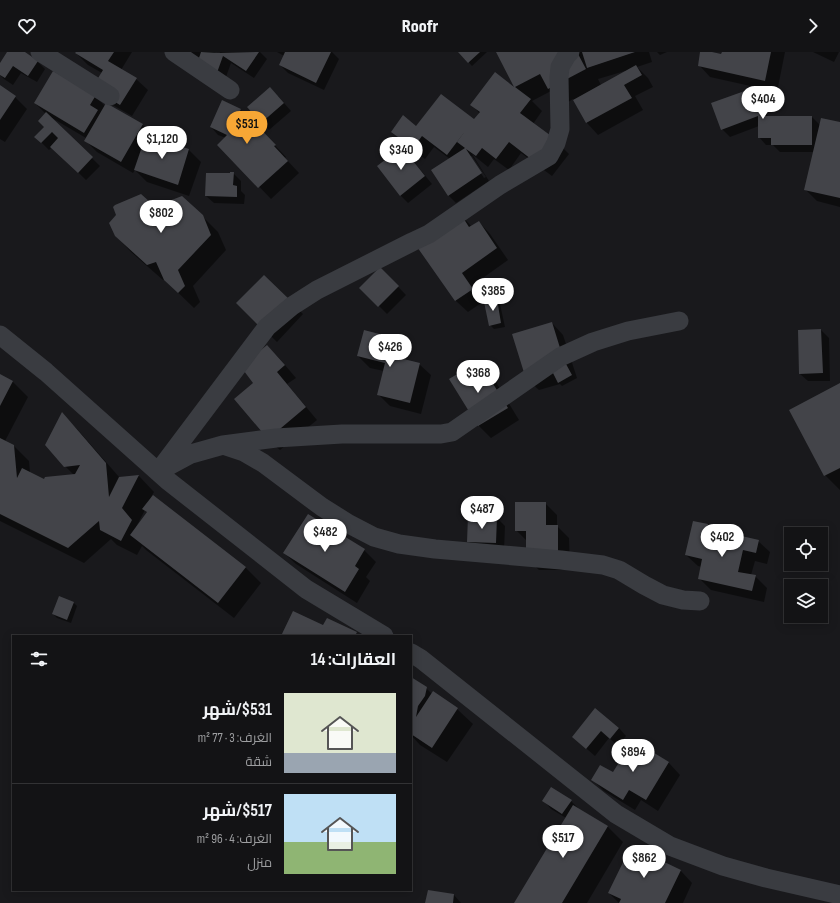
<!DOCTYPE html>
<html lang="ar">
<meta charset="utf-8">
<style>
body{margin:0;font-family:"Sofia Sans Condensed",Cairo,sans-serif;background:#1c1c1e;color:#f1f3f6;direction:rtl;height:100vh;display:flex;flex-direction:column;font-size:15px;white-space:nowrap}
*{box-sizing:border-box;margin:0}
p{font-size:13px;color:#9d9ea0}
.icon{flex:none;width:22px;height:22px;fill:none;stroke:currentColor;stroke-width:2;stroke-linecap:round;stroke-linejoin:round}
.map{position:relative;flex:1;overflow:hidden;direction:ltr}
.drawer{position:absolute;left:12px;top:583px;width:400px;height:256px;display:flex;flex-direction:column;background:#131315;border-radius:0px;box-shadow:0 2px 10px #0003,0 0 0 1px #323234;direction:rtl}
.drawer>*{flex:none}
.buttons{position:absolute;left:784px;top:475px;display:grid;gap:8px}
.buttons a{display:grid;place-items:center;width:44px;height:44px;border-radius:0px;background:#131315;box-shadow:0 2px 10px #0003,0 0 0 1px #323234;font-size:20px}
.price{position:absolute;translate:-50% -34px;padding:0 9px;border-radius:14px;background:#fff;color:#222;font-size:13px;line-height:26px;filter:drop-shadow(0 1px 2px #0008)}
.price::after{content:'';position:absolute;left:50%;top:24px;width:12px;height:9px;margin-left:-6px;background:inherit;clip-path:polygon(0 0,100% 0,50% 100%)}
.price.selected{background:#f7a735;color:#111}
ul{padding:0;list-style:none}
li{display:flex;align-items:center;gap:12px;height:100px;padding:0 16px}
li+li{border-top:1px solid #323234}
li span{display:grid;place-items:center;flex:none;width:112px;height:80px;border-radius:0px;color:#555}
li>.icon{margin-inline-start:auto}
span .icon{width:48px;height:48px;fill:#fffc;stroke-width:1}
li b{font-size:17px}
h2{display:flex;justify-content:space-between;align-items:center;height:48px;padding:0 16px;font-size:17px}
header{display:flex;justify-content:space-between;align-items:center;height:52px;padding:0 16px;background:#131315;font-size:18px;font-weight:800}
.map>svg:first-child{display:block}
.shadow{fill:#0007;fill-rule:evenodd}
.building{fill:#434449}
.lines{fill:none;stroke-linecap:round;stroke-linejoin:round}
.minor{stroke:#3a3c41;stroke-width:19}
</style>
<header><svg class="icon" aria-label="forward" viewBox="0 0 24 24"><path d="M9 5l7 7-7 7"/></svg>Roofr<svg class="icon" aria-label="heart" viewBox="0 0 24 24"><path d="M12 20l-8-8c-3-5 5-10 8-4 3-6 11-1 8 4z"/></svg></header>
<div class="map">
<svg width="840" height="851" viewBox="0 0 840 851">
<rect width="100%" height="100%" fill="#19191c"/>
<!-- shadow -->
<path class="shadow" d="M8,0H23L37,9L45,17L37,30L21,21L13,33L4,27L0,23V13Z
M77,0H132L121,18L136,27L148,38L132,64L104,48L102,21L88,13L76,1Z
M174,0H214L219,2L220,0H260L267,7L254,26L231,11L222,36L200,4L195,12Z
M277,0H332L339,7L324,38L288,21L280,13L284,4Z
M459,0H487L472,14Z
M497,0H649L652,10L637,15L648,26L653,35L635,44L643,58L598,83L587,71L573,47L565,52L551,39L532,49L542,59L533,72L557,90L569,102L552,124L521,101L509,118L494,107L488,115L472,102L489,129L456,151L448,143L450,107L434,95L425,107L404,91L392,79L416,75L474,69L480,62L472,53L517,38ZM625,19L626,20L601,33L598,27ZM470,104H472L486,125L484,126Z
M657,0H667L660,3Z
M701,0H707L722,3L723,0H785L777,40L710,25L699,13Z
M813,0H839L834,10Z
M0,35L15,45L27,57L5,90L0,87Z
M752,37L760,45L768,65H812L821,74L840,71V155L817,149L805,137L814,100H780L773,93H766L759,85V74L730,85L722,77Z
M95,44L105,54L106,52L143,73L154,85L153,87L189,98L201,110L189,144L147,130L135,118L133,121L97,100L85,88L86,86L52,66H51L100,114L86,128L52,95L49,98L36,85L46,75V62L35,51Z
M278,44L291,59L269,78L261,70Z
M223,49L241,58L286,105L285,106L299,121L271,147L219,93L226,86L218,83L211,75Z
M402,96L409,104L432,132L408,151L400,143Z
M233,121L241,129V139L245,143L244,152L214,151L206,144Z
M160,161L202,164L218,180L226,198L193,234L200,250L194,256L165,228H163L131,200L116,184Z
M460,162L471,174L479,170L490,182L508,208L473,233L484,249L468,260L456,249L417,192Z
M380,216L406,243L387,262L361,236Z
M496,248L500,252L505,275L494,277L490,273Z
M237,251H292L303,262L277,290Z
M552,271L563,283L577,326L562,334L560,332L539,338L527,327Z
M821,278L829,286L830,329H808L800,322Z
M387,285L398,296L396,306L419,312L431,323L421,362L390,354L378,342L384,319L370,316L358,304Z
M267,294L279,306L296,326L287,332L317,368L280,398L268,387L255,331Z
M479,310L491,322L519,368L491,386L479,374L451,327Z
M0,323L13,330L28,345L5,389L14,394L29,409L30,421L44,428L74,423L65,414L62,362L77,377L120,426L139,424L154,440L150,447L153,444L246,516L261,531L234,566L146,498L142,494L137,503L117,493L111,487L84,511L0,469ZM145,458L148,461L137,476L136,475Z
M840,332V438L825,423Z
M545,451L557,463V474L569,486L570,518H539L527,506V489L516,478Z
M308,463L364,498L376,510L366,525L370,529L357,551L296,512L284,501Z
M469,465L497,466L505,474L504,498L476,497L468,489Z
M707,473L719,485L717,496L721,497L758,489L770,500L767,512L755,509L751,523L755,524L767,536L764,550L711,538L699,526L702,515L698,514L686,503Z
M74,551L77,554L71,571L57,566L53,562Z
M411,626L426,636L432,642L457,657L473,672L447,710L420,693L411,683Z
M595,657L619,676L626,684L618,694L609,686L595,704L573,685Z
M633,690L669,711L680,723L658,759L641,748L635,758L604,739L592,727L613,722Z
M544,749H571L579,757L608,775L623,790L587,851H515L566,766L551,757Z
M631,795L681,819L692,831L683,851H619L609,841Z
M454,843L461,851H426Z"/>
<!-- building -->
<path class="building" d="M7,0H25L38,9L28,24L13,14L5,26L0,23V11Z
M76,0H114L108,9L137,26L120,53L92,36L103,18L75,1Z
M201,0L218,1L259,0L246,19L223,4L214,29L194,21Z
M285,0H331L316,31L279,13Z
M458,0H480L468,11Z
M496,0H577L586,17L548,37L540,22L515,35L531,47L520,61L558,89L540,114L509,90L496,107L482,96L476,104L466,97L482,121L448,144L431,118L465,96L457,90L466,78L447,103L422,84L413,96L391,80L403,63L416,74L441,42L474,67L480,60L470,53L495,20L514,35Z
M582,0H635L587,16Z
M700,0H712L721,2L722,0H771L765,29L698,14Z
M636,13L642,23L624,33L632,46L586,71L573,48Z
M53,19L96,43L90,53L98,58L84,81L34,51Z
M0,33L16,44L0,68Z
M270,35L284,51L261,71L247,55Z
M753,36L763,62L759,64H812V93H771V86H758V64L721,78L711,51Z
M222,48L241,57L230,81L248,64L276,93L274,94L288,109L258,136L217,93L227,83L210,75Z
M106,51L143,72L121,110L84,89Z
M46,60L93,105L78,121L50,95L58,86L52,80L41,91L34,85L44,75L38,69Z
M821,66L840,70V146L804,138Z
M146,83L189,97L178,133L134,118Z
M402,95L425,124L400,144L377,114Z
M230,120H234L233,133L237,134V145L205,144L206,121H230Z
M141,142L160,159L169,149L182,144L203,163L211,183L178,218L185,234L178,241L164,228L156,210L147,213L115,184L109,171L116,163L113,155L115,153Z
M460,161L469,175L479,169L497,196L462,221L473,237L455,249L415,192Z
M380,215L399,234L378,255L359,236Z
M264,223L292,250L264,279L236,251Z
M497,247L501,271L489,274L484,250Z
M552,270L565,312H566L572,323L558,331L552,319L526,327L512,282Z
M821,277L823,321L799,322L798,278Z
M364,278L387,284L383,302L420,311L410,351L377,343L385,311L357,304Z
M267,293L285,313L277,320L306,355L268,387L234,347L253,331L241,315Z
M479,309L508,356L478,374L449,327Z
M0,322L13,329L0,354Z
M840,331V416L824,424L789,358Z
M62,360L106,411L109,445L119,425L139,423L122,456L132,468L121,489L100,478L99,469L68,496L0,462V386L14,393L17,426L22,416L44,427L45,425L75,422L80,413L64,415L45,393Z
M153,443L246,515L218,551L130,483L147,460L142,457Z
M515,450H546V473H558V506H526V479H515Z
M308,462L365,497L355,514L359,517L345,540L283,501Z
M468,464L497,465L496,491L467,490Z
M693,469L708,472L703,492L721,496L724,480L759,488L756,501L743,498L738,520L756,523L752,539L698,527L702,507L685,503Z
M59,544L74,550L67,568L52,562Z
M293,559L323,573L327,566L357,580L355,584H281Z
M411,625L427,635L425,644L418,654L416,665L433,639L458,656L432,696L411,682Z
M595,656L619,676L610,687L601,679L586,697L572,685Z
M633,688L669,710L646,748L629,738L623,748L591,728L600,713L613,720Z
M551,735L572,748L562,762L542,749Z
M573,753L608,774L562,851H514Z
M631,794L681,818L665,851H619L621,847L608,841Z
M428,838L454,842L453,851H425Z"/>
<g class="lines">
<!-- minor -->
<path class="minor" d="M40,0L110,44
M174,0L230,38
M0,283L46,320L167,428L306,537L384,584
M226,394L244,400L263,411L322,455L349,472L374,485L399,492L435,497L561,508L603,513L619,518L644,533L663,543L683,548L700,549
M165,416L191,402L223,393L276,386L342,382H441L452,380L560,305L593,290L628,279L679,269
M158,420L267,275L292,254L317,238L412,190L429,182L500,133L549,104L556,91L560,77L559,25L560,15L567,3L570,0
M411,601L421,607L616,762L670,794L723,814L766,826L840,843"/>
</g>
</svg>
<div class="buttons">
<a><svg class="icon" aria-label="locate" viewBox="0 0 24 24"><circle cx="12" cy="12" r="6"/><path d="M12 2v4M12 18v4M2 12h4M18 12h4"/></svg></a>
<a><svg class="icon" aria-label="layers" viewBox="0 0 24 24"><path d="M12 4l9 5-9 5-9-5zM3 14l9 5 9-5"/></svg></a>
</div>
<b class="price" style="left:763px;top:68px">$404</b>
<b class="price selected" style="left:247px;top:93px">$531</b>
<b class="price" style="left:162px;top:108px">$1,120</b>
<b class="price" style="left:401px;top:119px">$340</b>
<b class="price" style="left:161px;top:182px">$802</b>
<b class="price" style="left:493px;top:260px">$385</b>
<b class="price" style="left:390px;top:316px">$426</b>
<b class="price" style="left:478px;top:342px">$368</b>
<b class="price" style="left:482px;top:478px">$487</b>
<b class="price" style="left:325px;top:501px">$482</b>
<b class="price" style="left:722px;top:506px">$402</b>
<b class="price" style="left:633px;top:721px">$894</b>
<b class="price" style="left:563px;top:807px">$517</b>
<b class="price" style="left:644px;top:827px">$862</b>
<section class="drawer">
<h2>العقارات: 14<svg class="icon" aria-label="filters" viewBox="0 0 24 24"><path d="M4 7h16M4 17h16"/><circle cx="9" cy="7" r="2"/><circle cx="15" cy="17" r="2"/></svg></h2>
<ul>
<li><span style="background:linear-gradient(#dfe7d0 75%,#9aa5b1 0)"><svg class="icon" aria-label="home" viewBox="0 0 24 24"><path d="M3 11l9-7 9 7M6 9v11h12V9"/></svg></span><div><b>$531/شهر</b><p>الغرف: 3 · 77 m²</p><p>شقة</p></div></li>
<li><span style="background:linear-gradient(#bfe0f5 60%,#8fb573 0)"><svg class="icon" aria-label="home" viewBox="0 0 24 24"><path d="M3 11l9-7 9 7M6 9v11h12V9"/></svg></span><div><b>$517/شهر</b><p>الغرف: 4 · 96 m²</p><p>منزل</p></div></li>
</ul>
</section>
</div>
